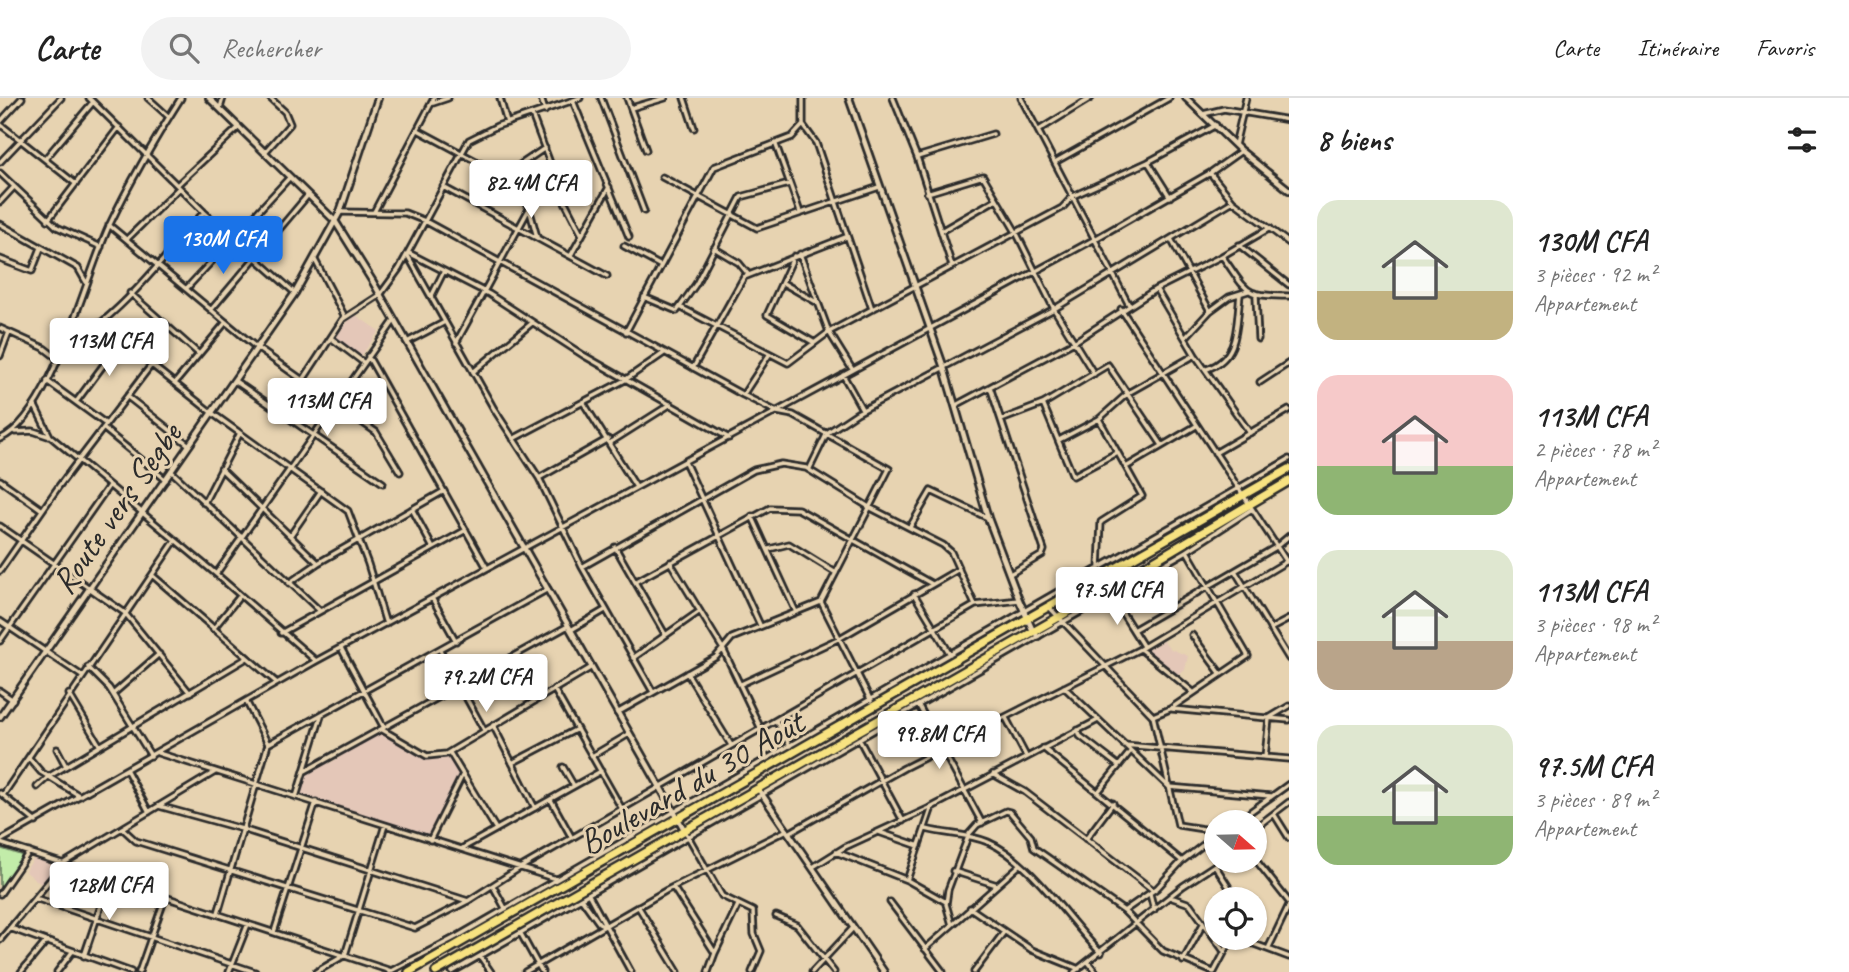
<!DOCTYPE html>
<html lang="fr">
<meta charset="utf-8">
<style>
body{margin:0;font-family:Caveat,sans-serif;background:#f2f2f2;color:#222;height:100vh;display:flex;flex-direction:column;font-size:26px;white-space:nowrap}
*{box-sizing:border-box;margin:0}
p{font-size:23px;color:#767676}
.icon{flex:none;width:38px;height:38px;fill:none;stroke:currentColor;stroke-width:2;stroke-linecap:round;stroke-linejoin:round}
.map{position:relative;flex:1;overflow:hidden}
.details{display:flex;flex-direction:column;background:#fff;width:560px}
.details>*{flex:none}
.needle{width:46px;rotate:110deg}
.fabs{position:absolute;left:1204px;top:712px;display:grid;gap:14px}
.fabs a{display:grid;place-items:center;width:63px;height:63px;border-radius:50%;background:#fff;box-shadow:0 2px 5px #0004;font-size:35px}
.price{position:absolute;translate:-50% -60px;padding:0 16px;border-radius:7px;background:#fff;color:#222;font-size:23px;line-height:46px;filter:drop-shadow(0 2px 4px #0008)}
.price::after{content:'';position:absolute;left:50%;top:42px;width:21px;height:16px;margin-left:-10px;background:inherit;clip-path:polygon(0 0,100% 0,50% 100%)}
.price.on{background:#1a73e8;color:#fff}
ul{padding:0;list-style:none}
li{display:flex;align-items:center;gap:21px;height:175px;padding:0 28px}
li span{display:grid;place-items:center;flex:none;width:196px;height:140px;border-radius:21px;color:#555}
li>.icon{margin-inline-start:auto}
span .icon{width:84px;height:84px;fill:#fffc;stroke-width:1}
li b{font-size:30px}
h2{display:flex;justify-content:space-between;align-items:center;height:84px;padding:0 28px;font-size:30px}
header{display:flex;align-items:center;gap:42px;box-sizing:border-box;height:98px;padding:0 35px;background:#fff;border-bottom:2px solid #e0e0e0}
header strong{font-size:33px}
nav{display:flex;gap:38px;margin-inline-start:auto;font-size:24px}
.search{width:490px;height:63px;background:#f2f2f2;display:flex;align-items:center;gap:18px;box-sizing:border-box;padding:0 24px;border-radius:38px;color:#767676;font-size:26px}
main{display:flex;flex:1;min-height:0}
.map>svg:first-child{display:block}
.built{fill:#e4c7b8}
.green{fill:#c2eca9;stroke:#768c6a;stroke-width:2}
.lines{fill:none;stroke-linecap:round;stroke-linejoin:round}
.street-casing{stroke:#2b2b2b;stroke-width:9}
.secondary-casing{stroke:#2b2b2b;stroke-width:10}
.highway-casing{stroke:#2b2b2b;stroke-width:12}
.street{stroke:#e7d3b1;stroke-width:3.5}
.secondary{stroke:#e7d3b1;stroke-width:4.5}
.highway{stroke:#f7e281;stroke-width:7}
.labels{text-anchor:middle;stroke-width:6;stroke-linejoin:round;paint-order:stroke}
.street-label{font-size:35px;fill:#2b2b2b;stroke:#e7d3b1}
</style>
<header>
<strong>Carte</strong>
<div class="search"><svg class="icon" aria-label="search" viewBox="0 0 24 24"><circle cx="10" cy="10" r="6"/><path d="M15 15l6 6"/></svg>Rechercher</div>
<nav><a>Carte</a><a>Itinéraire</a><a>Favoris</a></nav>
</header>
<main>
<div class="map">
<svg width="1289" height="874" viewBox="0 0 1289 874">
<rect width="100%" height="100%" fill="#e7d3b1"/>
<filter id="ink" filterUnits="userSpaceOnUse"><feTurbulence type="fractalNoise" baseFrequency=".0143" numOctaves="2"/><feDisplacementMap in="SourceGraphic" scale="14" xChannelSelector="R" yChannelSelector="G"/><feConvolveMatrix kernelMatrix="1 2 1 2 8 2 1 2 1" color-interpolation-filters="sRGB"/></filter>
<g filter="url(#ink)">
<!-- built -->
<path class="built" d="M354,216L379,233L361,258L335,240Z
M1163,543L1171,551L1188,558L1185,572L1178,578L1145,553Z
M380,633L426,659L449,657L459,675L430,739L298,699L305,674L332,664Z
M35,759L58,767L42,787L25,773Z"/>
<!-- green -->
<path class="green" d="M0,750L24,758L0,792Z"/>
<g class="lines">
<!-- street casing -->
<g class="street-casing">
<path id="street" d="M89,0L204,114L295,195
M148,0L169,19
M500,0L507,25
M541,0L545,13
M601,0L644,113
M627,0L646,52
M684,0L694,30
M803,0V27L816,45L872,211
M893,0L917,59L952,168
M1021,0L1129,207
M573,3L629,139
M433,5L448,0
M220,10L223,0
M631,10L665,0
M1203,16L1224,11L1289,22
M532,17L564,102L582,137
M0,24L22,0
M0,26L76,86
M418,32L513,83L529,110L537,139
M1039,32L1091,0
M776,47L800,114
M1235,47L1246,0
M265,54L290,26L285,14L270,0
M917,59L993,36
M45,61L93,4
M0,64L61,0
M1055,64L1169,0
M1148,64L1170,99
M0,75L57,129L101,149
M1210,75L1233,103L1289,145
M505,77L545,50
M662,79L757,130L879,89
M177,87L239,29
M443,89L607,178
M927,95L983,78L1016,134L1054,211L1094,276
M524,100L538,88L562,97
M0,104L13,90
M340,114L405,115L425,123L743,297L777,314L793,317L889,371L821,504L871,603
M374,114L434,0
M48,122L119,29
M0,126L78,170L86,184
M109,127L257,250L376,334L400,374
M941,133L995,102
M127,141L179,90
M1171,141L1210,213
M1239,147L1289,187
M624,148L661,168
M714,150L739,165L748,176
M409,155L489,196L583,257L729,340
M800,156L829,234L852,271
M571,157L609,89
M408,158L494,311L539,380L582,469L653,594
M794,158L767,217L813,244
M1222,158C1249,195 1242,198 1289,198
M0,161L32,173L41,150
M315,162L345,219
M783,185L818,205
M186,191L290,79
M1156,191L1195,257L1250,335
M130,195L199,256
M1256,198L1258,241
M431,199L444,173
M644,199L677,213L696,186L741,99L789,86
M680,209L788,265L829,234L1062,110L1073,98L1148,64L1216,27
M1121,211L1287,464
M211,212L308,97
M99,225L212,315L348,413L368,466L386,526
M0,230L44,250L57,260
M626,234L714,69L792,39L803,27
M331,240L364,265
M1185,240L1210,213L1229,199L1248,193
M407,244L445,224
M456,245L529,111
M63,251C118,221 163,161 204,114
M0,258L9,234
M368,258L487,470
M693,270L744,179L846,139
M1207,271C1240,260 1236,227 1240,197
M473,274L532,225
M843,277L862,311
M303,282L343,221L380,197L399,171L469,42L497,28L580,0
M47,283L106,326
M235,283L383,385
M1260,284L1289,265
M175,285L226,224
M990,289L1044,452L1042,457L1010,476
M743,297L769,257
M128,299L189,347
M76,304L122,242
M583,304L636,389
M1043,306L1073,378L1116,355
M956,307L1074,244L1156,191L1222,158L1270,130
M35,308L50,338L216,476L316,563
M1099,321L1142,398L1101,424L1099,470
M1001,322L1043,306L1108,267L1162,347
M103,330L166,382
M15,334L33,333L48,338
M0,341C52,318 85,179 110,126C131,82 155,41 181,0
M513,341L625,282L664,255
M1059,342L1099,321L1128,295L1195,257
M611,344L671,306
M1215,355L1289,312
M685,364L760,527
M1126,369L1196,328
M221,371L318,465
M809,372L827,335L857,315L1054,211L1233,103
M171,373L319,512
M539,380L608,341
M0,382L41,411
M204,405L240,335
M412,411L433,450
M752,418L796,514
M0,428L125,515L190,595
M910,429L931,393L988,420
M290,438L321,393
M615,449L665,536
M769,451L789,446L836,475
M670,464L723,551L761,631
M582,469L754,372L781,366L806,370L869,409L943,447L951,454L975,507
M0,473L59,388L152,266
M1235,473L1289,561
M216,476L394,223
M152,477L277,585
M635,484L770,410L798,411L932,486
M289,485L318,465L444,393
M914,496L950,556
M1111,497L1143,548
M432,500L456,543
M1049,509L1153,618
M0,523L82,578
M213,531L240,498
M1270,531L1289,521
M571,532L605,512
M1133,532L1276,449L1289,438
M281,535L466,432
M1192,537L1221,576
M0,543L108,389
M341,550L383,628
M1140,551L1192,593
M440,552L484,632
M633,560L700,513
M88,569L109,590L151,658
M687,575L731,647
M741,586L840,540L959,471
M1064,589L1169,689L1271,698
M554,591L622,711
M0,593L13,602
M69,596L100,648
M113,596L159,556
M919,608L982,725
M1172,611L1289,622
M617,615L716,559L732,540L821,504
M1006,620L1026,658
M776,623L790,648
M493,627L535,710
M381,631L427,658L446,656L592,569
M1078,632L1080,638L1119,668
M859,641L903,723
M268,646L548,491
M1124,647L1289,661
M1043,650L1182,763
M57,651L66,668
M158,655L556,781
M450,655L496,731
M592,658L629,636
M1265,659L1269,620L1289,608
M29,660L41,674L80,698
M512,665L577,631
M563,669L574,688
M127,673L149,714
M305,673L568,528
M993,676L1025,694L1153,792
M37,689L48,679L247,560
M1098,694L1130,654
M0,695L36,724
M3,697L175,443
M296,699L321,618
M551,702L572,740
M159,708L242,731L468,803
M1274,716L1289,740
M1236,724L1289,686
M1255,730L1289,704
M123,731L136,743L415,830L468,803L518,771L975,507L1019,502
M926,731C948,737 967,735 988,744C1030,762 1068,822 1101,855
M685,733L722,798L753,813L754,836L761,853L752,874
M1216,733L1178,727L1153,618L1170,611L1248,558L1187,453L1252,411
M879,734L919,748
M789,735L904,670L1140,551L1289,462
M1086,741L1113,705
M430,742L463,676
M0,743L316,563L1095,141L1210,75L1241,53
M0,745L391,873
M461,751L601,673
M836,754L907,782L946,804
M1255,761L1289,804
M813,769L845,749L932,709L1098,622
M1216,769L1237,802
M953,773L997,787
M907,782L932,709
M493,788L505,810
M673,789L715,855L708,874
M0,796L29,754
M1150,796L1154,812
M589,797L631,874
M1170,799L1190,806L1223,852
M35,800L255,874
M581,800L599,825L603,827
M890,804L943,874
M638,808L678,874
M970,810L1032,852L1079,871
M218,815L268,646L246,603
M776,818L797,827L834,874
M952,827L946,806L948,792L969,736L977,727L1006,713L1010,714L1031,739L1034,750L1124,813
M10,830L131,874
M274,834L316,704
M521,836L542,874
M1238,840L1289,859
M0,842L64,765L215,674
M925,851L1020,767
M1268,851L1289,807
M715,855L738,807
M84,858L110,781
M480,858L491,874
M1183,863L1203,826
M1088,864L1096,874
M21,874L45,845
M57,874L72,854
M139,874L165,800
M229,874L248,826
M316,874L345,857L385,727
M389,874L458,838L1289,361
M452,874L1187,453
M525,874L667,792L787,732
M812,874L853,830
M974,874L1004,834
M1074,874L1183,788L1221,763
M1213,874L1163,853L1124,813L1157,790L1182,763L1216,737
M1214,874L1232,840"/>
</g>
<!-- secondary casing -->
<g class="secondary-casing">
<path id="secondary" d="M209,0L335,123L373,184L685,733
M849,0L944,270L988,420L1019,502L1033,533L1038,538
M1186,0L1241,53L1289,92
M0,619L295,195L340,114L378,0
M759,692L884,874"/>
</g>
<!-- highway casing -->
<g class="highway-casing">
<path id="highway" d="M409,874L1289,371
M436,874L1059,519L1289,383"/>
</g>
<!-- street -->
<use href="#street" class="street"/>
<!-- secondary -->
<use href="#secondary" class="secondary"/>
<!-- highway -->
<use href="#highway" class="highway"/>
</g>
</g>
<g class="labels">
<!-- street labels -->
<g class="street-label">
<text transform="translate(116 410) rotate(-55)" y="12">Route vers Segbe</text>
<text transform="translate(691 684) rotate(-30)" y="12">Boulevard du 30 Août</text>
</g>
</g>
</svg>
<div class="fabs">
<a><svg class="needle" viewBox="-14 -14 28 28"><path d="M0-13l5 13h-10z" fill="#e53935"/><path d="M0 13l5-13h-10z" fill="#767676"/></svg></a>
<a><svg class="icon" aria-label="locate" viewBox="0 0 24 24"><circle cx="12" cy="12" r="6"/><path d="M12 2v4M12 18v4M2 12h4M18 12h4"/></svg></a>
</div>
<b class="price" style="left:531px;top:122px">82.4M CFA</b>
<b class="price on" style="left:223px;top:178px">130M CFA</b>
<b class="price" style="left:109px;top:280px">113M CFA</b>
<b class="price" style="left:327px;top:340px">113M CFA</b>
<b class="price" style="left:1117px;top:529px">97.5M CFA</b>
<b class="price" style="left:486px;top:616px">79.2M CFA</b>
<b class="price" style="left:939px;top:673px">99.8M CFA</b>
<b class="price" style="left:109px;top:824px">128M CFA</b>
</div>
<section class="details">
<h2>8 biens<svg class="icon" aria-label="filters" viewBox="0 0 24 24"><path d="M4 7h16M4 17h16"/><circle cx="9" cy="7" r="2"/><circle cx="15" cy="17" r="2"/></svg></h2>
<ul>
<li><span style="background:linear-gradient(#dfe7d0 65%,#c2b280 0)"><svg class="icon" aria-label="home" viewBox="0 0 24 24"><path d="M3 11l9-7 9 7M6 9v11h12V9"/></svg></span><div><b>130M CFA</b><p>3 pièces · 92 m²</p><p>Appartement</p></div></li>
<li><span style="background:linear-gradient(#f6c9c9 65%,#8fb573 0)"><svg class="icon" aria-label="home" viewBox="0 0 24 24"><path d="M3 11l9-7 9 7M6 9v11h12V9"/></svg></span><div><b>113M CFA</b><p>2 pièces · 78 m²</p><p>Appartement</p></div></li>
<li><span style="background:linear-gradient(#dfe7d0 65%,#b9a48a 0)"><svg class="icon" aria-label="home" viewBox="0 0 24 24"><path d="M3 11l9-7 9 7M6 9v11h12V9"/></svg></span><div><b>113M CFA</b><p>3 pièces · 98 m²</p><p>Appartement</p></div></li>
<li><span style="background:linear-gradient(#dfe7d0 65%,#8fb573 0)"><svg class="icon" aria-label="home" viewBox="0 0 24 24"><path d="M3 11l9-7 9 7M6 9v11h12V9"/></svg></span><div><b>97.5M CFA</b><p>3 pièces · 89 m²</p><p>Appartement</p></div></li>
</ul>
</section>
</main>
